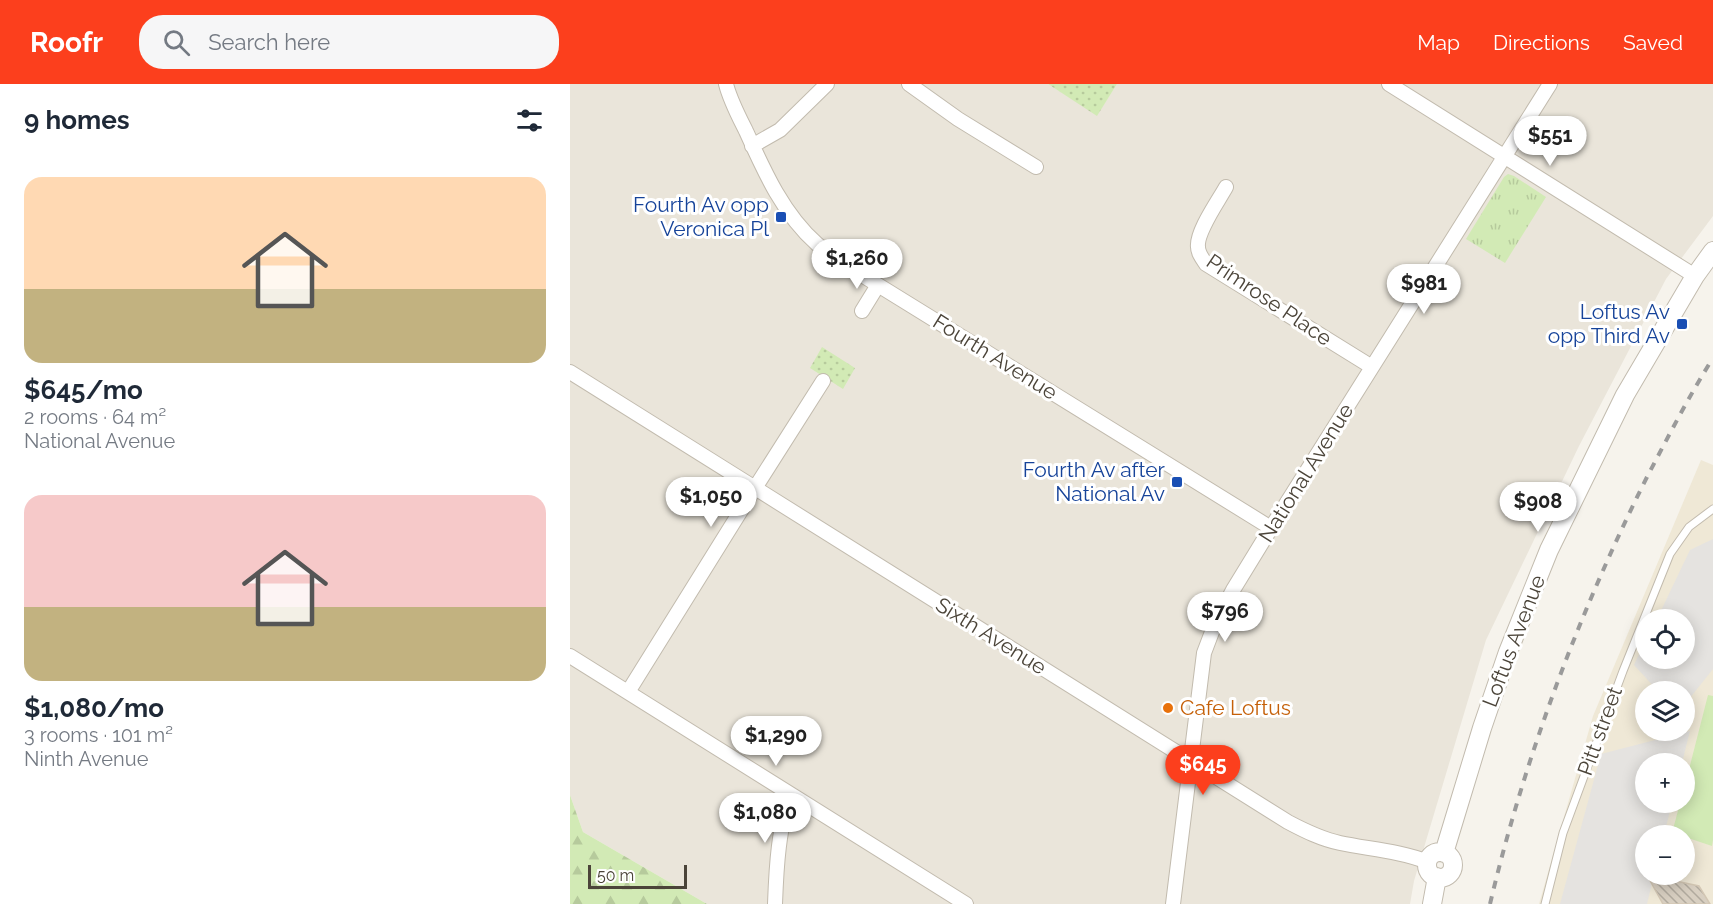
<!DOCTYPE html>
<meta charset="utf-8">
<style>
body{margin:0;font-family:Raleway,sans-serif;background:#f6f6f7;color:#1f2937;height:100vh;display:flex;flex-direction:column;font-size:22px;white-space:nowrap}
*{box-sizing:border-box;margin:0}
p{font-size:20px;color:#747a83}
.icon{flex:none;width:33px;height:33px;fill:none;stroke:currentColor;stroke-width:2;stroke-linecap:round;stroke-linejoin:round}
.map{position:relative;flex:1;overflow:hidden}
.side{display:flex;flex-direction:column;background:#fff;width:570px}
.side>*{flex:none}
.buttons{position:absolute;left:1065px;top:525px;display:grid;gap:12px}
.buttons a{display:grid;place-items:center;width:60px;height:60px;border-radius:50%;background:#fff;box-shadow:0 3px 15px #0003;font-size:30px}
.scale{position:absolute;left:18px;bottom:15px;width:99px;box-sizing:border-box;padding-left:6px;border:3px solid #4b4439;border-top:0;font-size:16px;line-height:21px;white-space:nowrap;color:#4b4439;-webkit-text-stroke:4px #fff;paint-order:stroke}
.price{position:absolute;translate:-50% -51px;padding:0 14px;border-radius:21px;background:#fff;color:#222;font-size:20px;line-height:39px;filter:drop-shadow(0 2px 3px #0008)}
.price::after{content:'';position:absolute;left:50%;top:36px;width:18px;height:14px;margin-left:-9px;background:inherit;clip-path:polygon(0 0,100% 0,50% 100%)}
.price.current{background:#fc3f1d;color:#fff}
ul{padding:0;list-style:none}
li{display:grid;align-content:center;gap:12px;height:318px;padding:0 24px}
li span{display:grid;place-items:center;height:186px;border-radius:18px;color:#555}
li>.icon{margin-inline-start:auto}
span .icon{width:108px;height:108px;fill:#fffc;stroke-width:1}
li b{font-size:26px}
h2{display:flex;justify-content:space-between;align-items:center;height:72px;padding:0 24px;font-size:26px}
header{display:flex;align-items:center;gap:36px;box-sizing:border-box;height:84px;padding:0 30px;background:#fc3f1d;color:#fff}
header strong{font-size:28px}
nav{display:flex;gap:33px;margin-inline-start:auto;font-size:21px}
.search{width:420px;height:54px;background:#f6f6f7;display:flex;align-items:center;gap:15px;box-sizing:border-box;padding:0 21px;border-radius:24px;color:#747a83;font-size:22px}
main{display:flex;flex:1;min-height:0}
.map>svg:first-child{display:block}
.residential{fill:#eae5da}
.education{fill:#efe8d6;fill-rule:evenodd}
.grass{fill:url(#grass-dots)}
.forest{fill:url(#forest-firs)}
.park{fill:url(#park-tufts)}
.garden{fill:#d2eab5}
.parking{fill:#e5e3e0}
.building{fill:url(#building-back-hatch);stroke:#d3c7b4;stroke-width:1.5}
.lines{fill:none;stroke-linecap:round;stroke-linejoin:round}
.service-casing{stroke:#c2bbae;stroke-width:9}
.minor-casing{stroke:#c2bbae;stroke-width:16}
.tertiary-casing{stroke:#c2bbae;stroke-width:20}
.service{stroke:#fff;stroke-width:7}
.minor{stroke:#fff;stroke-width:14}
.tertiary{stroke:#fff;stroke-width:18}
.rail{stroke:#9a9a9a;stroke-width:4;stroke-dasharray:8 8;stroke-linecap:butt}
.transit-dot{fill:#1a4fb4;stroke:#fff;stroke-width:2}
.food-dot{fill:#e8710a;stroke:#fff;stroke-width:2}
.labels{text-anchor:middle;stroke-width:6;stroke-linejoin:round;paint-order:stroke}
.transit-label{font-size:21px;fill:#164399;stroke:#fff;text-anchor:end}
.street-label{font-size:21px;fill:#4b4439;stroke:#fff}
.food-label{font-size:21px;fill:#c56008;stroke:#fff;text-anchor:start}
</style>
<header>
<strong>Roofr</strong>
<div class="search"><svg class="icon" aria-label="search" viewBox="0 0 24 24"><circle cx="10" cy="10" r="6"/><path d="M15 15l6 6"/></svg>Search here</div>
<nav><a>Map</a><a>Directions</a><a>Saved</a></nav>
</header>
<main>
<section class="side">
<h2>9 homes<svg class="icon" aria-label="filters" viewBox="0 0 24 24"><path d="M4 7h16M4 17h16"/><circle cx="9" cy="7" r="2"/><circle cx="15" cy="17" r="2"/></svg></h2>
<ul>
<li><span style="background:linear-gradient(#ffd9b3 60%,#c2b280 0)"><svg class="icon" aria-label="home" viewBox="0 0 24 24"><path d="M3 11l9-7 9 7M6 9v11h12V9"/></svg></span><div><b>$645/mo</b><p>2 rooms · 64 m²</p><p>National Avenue</p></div></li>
<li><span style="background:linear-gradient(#f6c9c9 60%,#c2b280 0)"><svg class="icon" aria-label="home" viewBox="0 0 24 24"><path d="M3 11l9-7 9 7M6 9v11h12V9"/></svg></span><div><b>$1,080/mo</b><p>3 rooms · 101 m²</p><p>Ninth Avenue</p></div></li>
</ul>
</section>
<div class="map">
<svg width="1143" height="820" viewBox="0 0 1143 820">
<defs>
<pattern id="grass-dots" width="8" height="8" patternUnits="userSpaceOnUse" patternTransform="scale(1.5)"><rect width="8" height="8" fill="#d2eab5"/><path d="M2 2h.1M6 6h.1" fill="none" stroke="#b6ca9c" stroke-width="1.8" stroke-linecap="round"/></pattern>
<pattern id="forest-firs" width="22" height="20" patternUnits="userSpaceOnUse" patternTransform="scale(1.5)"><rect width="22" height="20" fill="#d2eab5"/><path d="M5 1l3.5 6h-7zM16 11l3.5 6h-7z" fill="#b6ca9c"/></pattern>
<pattern id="park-tufts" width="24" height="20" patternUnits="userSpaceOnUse" patternTransform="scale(1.5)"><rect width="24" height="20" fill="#d2eab5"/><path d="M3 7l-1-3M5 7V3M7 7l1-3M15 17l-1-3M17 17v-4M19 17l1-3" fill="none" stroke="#b6ca9c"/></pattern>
<pattern id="building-back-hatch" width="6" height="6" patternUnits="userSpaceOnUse" patternTransform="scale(1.5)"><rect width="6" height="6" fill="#d8cfc1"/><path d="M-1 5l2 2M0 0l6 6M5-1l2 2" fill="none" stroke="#b1aa9e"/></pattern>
</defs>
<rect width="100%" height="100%" fill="#f6f3ec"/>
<!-- residential -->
<path class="residential" d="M0,0H478L527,31L547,0H1143V132L1096,195L1009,362L916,556L844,797L840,820H137L13,748L0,711Z"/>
<!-- education -->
<path class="education" d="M1131,376L1143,381V820H969L1023,632ZM1076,536H1114V574H1076ZM1076,608H1114V646H1076ZM1076,680H1114V718H1076ZM1076,752H1114V790H1076Z"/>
<!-- grass -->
<path class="grass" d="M478,0H547L527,32Z
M252,263L285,284L273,305L240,284Z"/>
<!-- forest -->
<path class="forest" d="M0,711L13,748L137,820H0Z"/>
<!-- park -->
<path class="park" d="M938,90L944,92L976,113L935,179L896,155L934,93Z"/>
<!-- garden -->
<path class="garden" d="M1138,611L1143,612V756L1142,762L1115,753L1114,752L1102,749L1110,719L1114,718L1115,701Z"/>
<!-- parking -->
<path class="parking" d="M1143,455V585L1115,620L1114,608L1088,607L1064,581L1075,558L1076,574H1114V536L1087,535L1120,466Z
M1120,647L1112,679L1076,680V718L1102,719L1094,751L1076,752V790L1084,791L1077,820H990L1031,670Z"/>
<!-- building -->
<path class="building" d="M1077,791L1129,802L1140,820H1093Z"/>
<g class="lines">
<!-- service casing -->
<g class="service-casing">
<path id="service" d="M975,820L993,749L1053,587L1100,470L1119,443L1143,425"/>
</g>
<!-- minor casing -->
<g class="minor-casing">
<path id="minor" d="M156,0C160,16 168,31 176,47C194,87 213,130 247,160C265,176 288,188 308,201L701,444
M339,0L388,35L466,83
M819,0L1125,192
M182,62L210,46L257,0
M656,103C649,116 626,148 628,163C628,169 632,174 636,180L802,283
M292,227L308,201
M0,288L718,738C735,747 751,755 770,759C799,765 830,767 858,778
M0,572L396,820
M58,608L185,404L253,297
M205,820C206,793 208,733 223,712
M603,820L634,569L645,540L663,506L701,444L980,0"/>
</g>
<!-- tertiary casing -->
<g class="tertiary-casing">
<path id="tertiary" d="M857 781a13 13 0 1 1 26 0a13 13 0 1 1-26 0Z
M874,769L912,644L938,568L979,466L1055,311L1125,192L1143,167
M862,820L867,793"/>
</g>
<!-- service -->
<use href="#service" class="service"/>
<!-- minor -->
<use href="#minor" class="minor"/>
<!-- tertiary -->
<use href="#tertiary" class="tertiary"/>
<!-- rail -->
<path class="rail" d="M920,820C955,672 1009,529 1077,393C1098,353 1119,312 1143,274"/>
</g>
<!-- markers -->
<g class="transit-dot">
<rect x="205" y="127" width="12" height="12" rx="3"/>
<rect x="1106" y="234" width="12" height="12" rx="3"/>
<rect x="601" y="392" width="12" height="12" rx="3"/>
</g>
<circle class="food-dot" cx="598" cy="624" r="6"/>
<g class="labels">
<!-- transit labels -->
<g class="transit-label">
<text x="199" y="128">Fourth Av opp<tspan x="199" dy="24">Veronica Pl</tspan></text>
<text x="1100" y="235">Loftus Av<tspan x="1100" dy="24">opp Third Av</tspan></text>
<text x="595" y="393">Fourth Av after<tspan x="595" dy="24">National Av</tspan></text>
</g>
<!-- street labels -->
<g class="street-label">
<text transform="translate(699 216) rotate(34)" y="7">Primrose Place</text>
<text transform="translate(425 273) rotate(32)" y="7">Fourth Avenue</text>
<text transform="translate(736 389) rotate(-58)" y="7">National Avenue</text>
<text transform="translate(421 552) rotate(32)" y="7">Sixth Avenue</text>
<text transform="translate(944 557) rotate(-69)" y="7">Loftus Avenue</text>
<text transform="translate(1030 647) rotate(-70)" y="7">Pitt street</text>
</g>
<!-- food labels -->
<g class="food-label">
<text x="610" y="631">Cafe Loftus</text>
</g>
</g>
</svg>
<div class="buttons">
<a><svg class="icon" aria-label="locate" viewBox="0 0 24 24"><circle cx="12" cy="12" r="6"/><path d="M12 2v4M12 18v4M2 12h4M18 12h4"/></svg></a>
<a><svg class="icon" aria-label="layers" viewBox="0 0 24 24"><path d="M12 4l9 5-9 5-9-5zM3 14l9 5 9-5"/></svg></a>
<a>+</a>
<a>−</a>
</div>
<div class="scale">50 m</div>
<b class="price" style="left:980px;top:83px">$551</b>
<b class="price" style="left:287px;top:206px">$1,260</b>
<b class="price" style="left:854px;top:231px">$981</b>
<b class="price" style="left:141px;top:444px">$1,050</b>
<b class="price" style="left:968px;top:449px">$908</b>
<b class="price" style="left:655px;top:559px">$796</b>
<b class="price" style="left:206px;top:683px">$1,290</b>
<b class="price current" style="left:633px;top:712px">$645</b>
<b class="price" style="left:195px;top:760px">$1,080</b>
</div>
</main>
